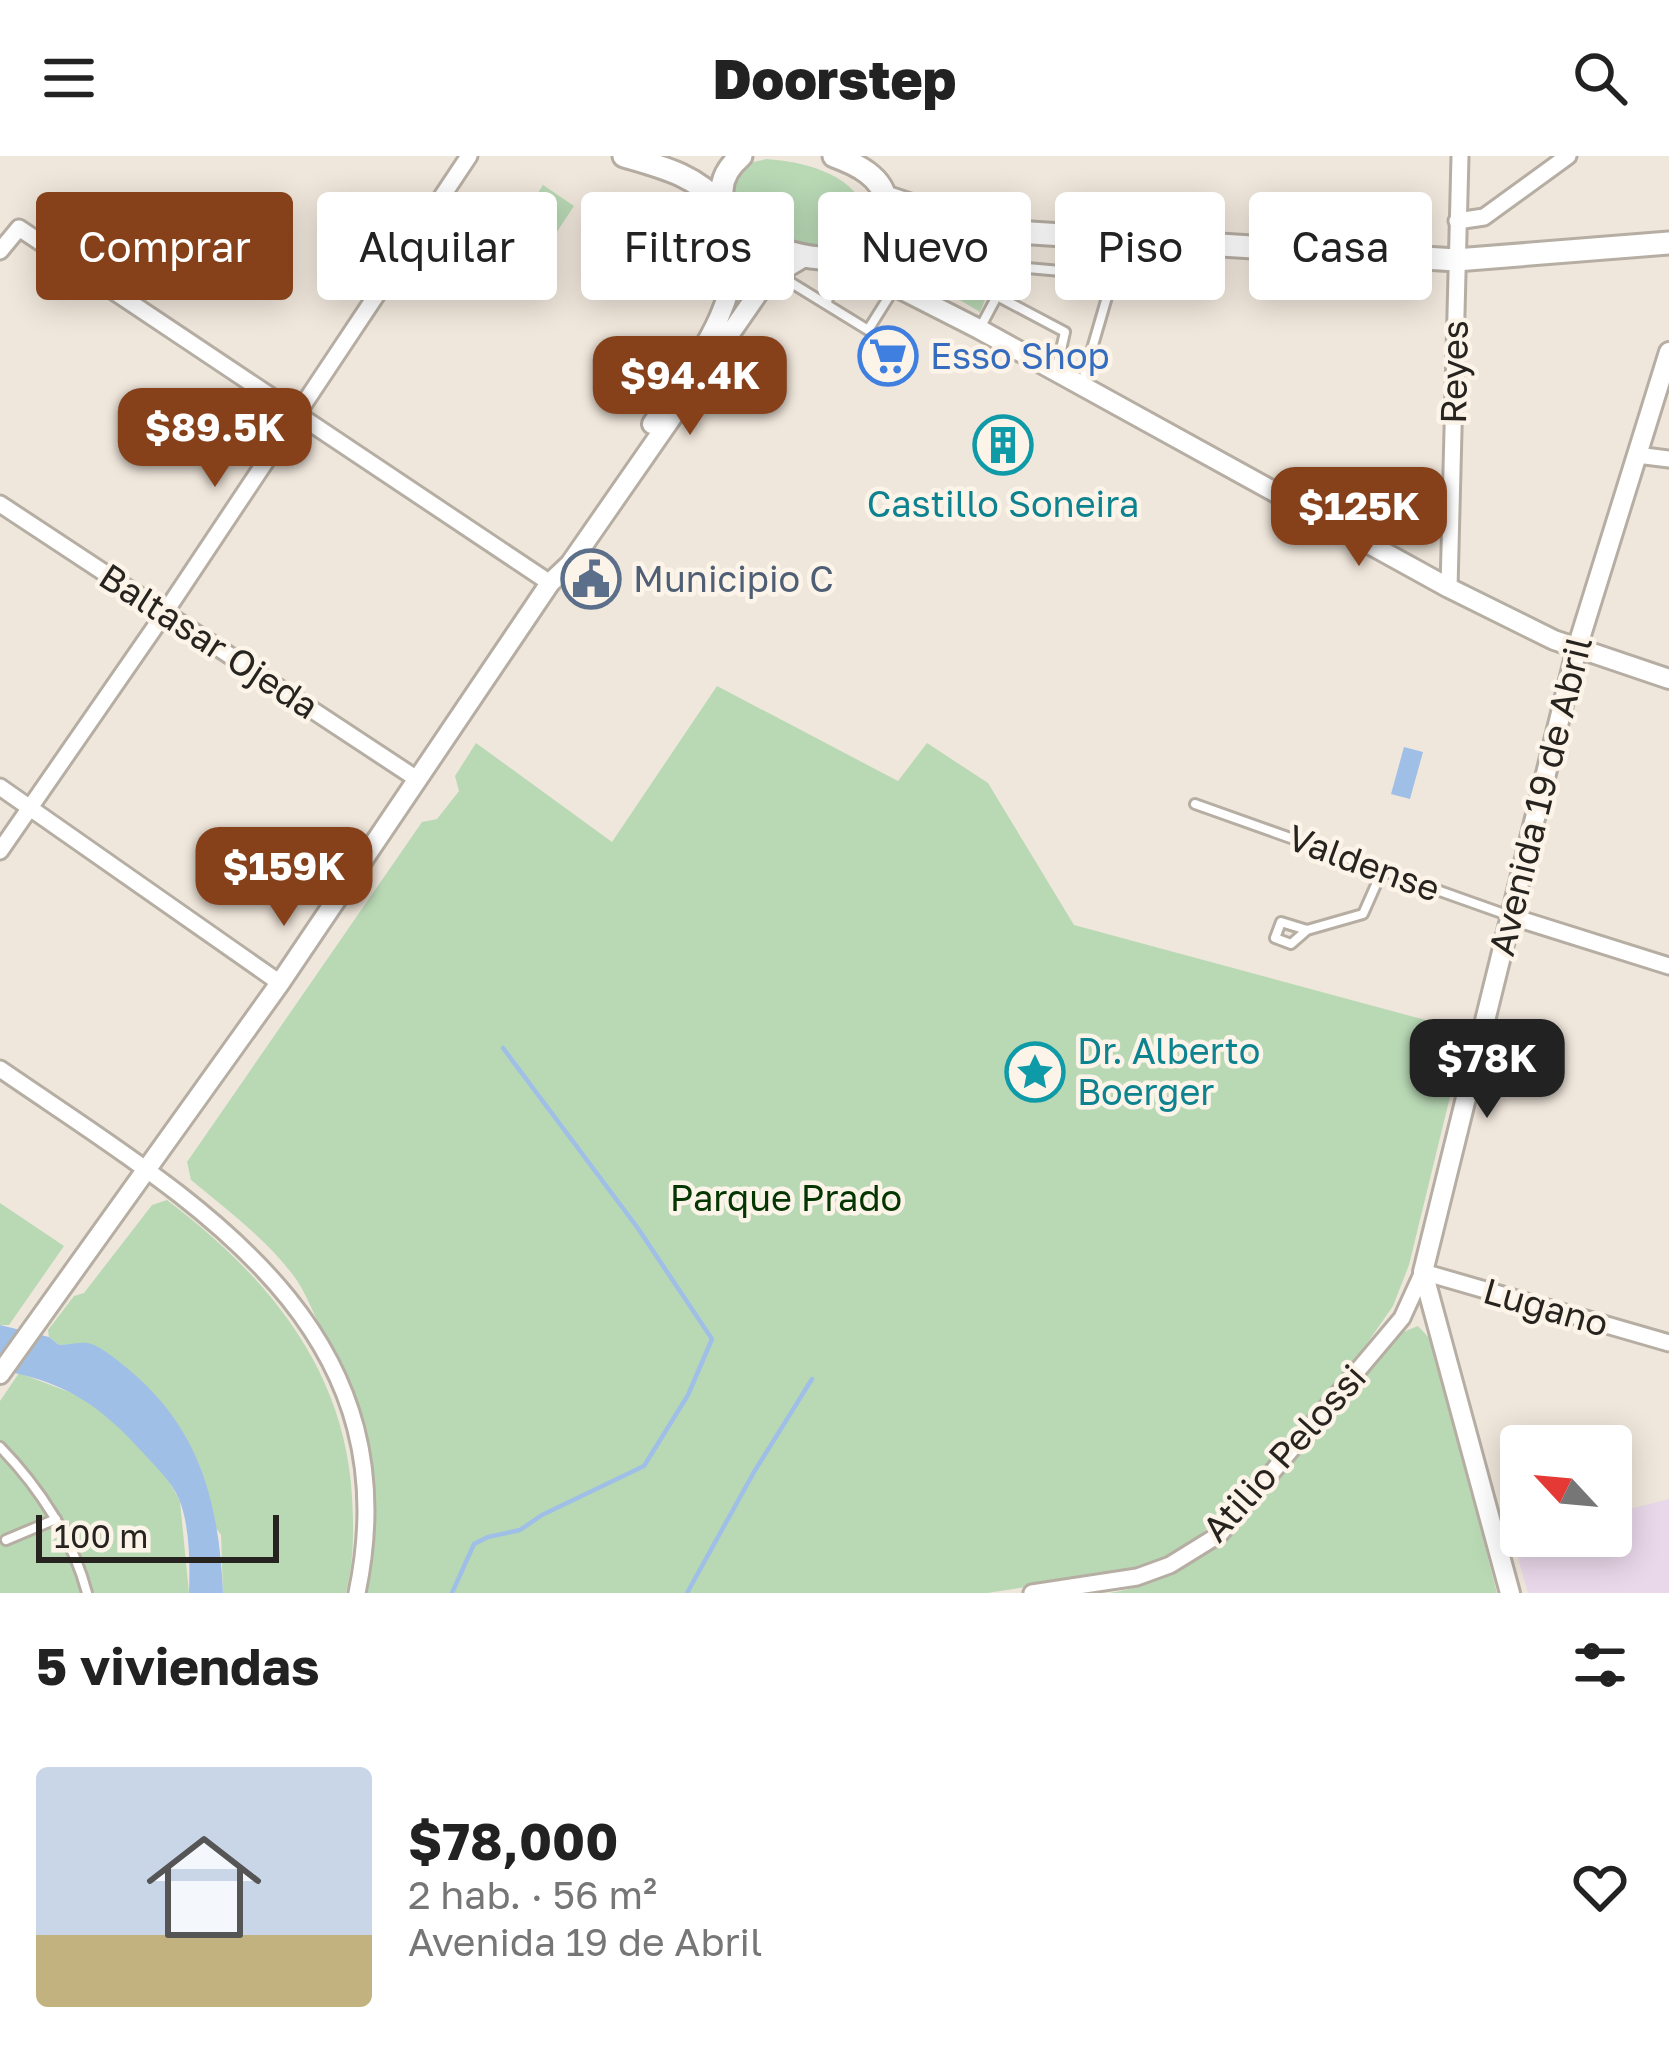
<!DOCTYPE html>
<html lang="es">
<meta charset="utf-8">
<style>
body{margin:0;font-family:"Golos Text",sans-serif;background:#f2f2f2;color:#222;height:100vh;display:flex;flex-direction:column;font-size:45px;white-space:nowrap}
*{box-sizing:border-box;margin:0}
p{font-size:39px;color:#767676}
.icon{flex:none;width:66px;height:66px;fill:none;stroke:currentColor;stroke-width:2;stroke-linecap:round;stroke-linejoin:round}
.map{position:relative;height:1437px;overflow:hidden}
.sheet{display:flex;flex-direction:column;background:#fff;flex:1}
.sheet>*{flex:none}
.hud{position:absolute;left:36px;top:36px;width:1599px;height:108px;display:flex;gap:24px}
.needle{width:78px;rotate:296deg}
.tools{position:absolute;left:1500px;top:1269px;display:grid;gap:24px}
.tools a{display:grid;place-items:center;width:132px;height:132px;border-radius:12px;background:#fff;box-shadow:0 6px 30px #0003;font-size:60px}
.scale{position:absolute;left:36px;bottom:30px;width:243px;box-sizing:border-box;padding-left:12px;border:6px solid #272420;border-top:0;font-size:33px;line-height:42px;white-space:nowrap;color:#272420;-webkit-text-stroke:9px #fdf4e9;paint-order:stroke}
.price{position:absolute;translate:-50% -102px;padding:0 27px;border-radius:24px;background:#86411a;color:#fff;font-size:39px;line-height:78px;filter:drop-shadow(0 3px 6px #0008)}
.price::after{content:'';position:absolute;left:50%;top:72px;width:36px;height:27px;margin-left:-18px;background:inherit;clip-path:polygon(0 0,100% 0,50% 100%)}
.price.on{background:#222;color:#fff}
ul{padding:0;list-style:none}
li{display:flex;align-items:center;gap:36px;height:300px;padding:0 36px}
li+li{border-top:3px solid #e0e0e0}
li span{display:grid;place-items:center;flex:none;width:336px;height:240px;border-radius:12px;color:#555}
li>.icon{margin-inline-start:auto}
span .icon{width:144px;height:144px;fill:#fffc;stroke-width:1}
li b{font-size:51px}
h2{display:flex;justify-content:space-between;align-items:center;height:144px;padding:0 36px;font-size:51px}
.tag{padding:0 42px;border-radius:12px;background:#fff;box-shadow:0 6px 30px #0003;font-size:42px;line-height:108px}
.tag.on{background:#86411a;color:#fff}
header{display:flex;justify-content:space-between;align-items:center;height:156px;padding:0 36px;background:#fff;font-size:54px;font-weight:800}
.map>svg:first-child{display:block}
.education{fill:#e9d8ea}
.green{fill:#b9d9b5}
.water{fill:#a0bfe7}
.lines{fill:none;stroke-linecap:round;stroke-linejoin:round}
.stream{stroke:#a0bfe7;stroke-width:4.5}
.service-casing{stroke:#b6aea3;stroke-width:14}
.minor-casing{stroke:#b6aea3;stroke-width:21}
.tertiary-casing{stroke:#b6aea3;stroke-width:24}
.secondary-casing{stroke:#b6aea3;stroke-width:27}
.service{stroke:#fff;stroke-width:8}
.minor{stroke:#fff;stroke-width:15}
.tertiary{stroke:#fff;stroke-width:18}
.secondary{stroke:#fff;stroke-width:21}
.labels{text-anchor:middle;stroke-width:9;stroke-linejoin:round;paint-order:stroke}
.shop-label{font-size:36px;fill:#366cbe;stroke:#fdf4e9;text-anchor:start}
.street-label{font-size:36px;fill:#272420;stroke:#fdf4e9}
.culture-label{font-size:36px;fill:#0d838f;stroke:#fdf4e9}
.service-label{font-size:36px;fill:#4e5e75;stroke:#fdf4e9;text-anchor:start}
.park-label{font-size:36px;fill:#033601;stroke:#fdf4e9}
</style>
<header><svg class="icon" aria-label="menu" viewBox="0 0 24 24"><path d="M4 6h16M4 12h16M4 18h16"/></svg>Doorstep<svg class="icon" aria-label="search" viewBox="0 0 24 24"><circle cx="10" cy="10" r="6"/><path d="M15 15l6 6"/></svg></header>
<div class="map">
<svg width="1669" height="1437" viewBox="0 0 1669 1437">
<rect width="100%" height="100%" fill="#f0e7dc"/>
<!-- education -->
<path class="education" d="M1669,1343V1437H1528L1513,1384L1528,1380H1611V1358Z"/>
<!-- green -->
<path class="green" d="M767,3C803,6 849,16 865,52L863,73C836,103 758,86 738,53C734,46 733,32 731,24L744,8Z
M543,29L574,50L529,118L498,97Z
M919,89L1002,102L980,156L913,116L906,100Z
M717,530L898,625L927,587L988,627L1074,769L1466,875L1409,1109L1393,1150L1361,1196L1231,1353L1178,1397L1128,1415L987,1437H367C388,1343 361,1252 319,1168C311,1152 304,1133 293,1119C265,1082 226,1053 191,1024L187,1006L422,666L437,663L459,635L455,620L476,587L612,686Z
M167,1044C262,1116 339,1204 351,1327C354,1365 355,1400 346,1437H223L221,1379L87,1187L59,1189L49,1181L48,1174L74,1140L84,1137L152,1049Z
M0,1047L64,1090L9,1169H0Z
M1418,1170L1432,1185L1497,1437H1109C1162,1429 1203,1403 1241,1368L1398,1178Z
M19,1217L85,1242L118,1268L166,1320L180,1345L189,1437H0V1245Z"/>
<!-- water -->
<path class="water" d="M1404,591L1423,596L1410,643L1391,638Z
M0,1169L49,1181L59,1189C68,1189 79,1186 87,1187C100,1189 117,1204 127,1212C200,1272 219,1346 223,1437H189C190,1408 190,1370 179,1343C171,1325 157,1312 144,1298C100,1249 66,1226 0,1214Z"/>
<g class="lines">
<!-- stream -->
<path class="stream" d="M452,1437L474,1388L488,1381L520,1374L542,1359L644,1310L688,1239L712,1183L637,1071L503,892
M687,1437L754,1316L812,1223"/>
<!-- service casing -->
<g class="service-casing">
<path id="service" d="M1006,110L1072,116L1079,83
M777,118L868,174L895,131
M997,140L1065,176L1057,211
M827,148L833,104
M980,172L1005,125L1006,79
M1082,227L1123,86
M1195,648L1510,760
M1307,774L1291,788L1275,782L1281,766L1307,774L1363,758L1383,713
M0,1291C39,1331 73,1383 87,1437
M6,1384L56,1363"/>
</g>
<!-- minor casing -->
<g class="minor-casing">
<path id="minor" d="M1457,65L1484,61L1568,0
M0,95L19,72L550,427
M1637,299L1669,303
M0,348L417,623
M1449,432L1460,0
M0,631L280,827
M0,695L164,458L469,0
M1510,760L1669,810
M0,913C189,1043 414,1165 357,1437
M1032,1437L1137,1421L1170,1409L1220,1378L1402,1162L1423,1116L1669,1187"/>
</g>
<!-- tertiary casing -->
<g class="tertiary-casing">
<path id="tertiary" d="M875,87L892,114L910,131
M846,100L867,116L979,173L1449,432L1554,484L1669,523
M652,268C697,201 741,153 736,68
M0,1218L280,827L550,427L570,408L761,133L776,118L806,100
M1510,1437L1423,1116L1577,492L1669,196"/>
</g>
<!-- secondary casing -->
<g class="secondary-casing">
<path id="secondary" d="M624,0C662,11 696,19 722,50
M741,0C654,75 893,161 886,47C884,21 856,8 834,0
M886,41L978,72
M879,81L984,74L1456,104L1669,87"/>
</g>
<!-- service -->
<use href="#service" class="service"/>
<!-- minor -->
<use href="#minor" class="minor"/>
<!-- tertiary -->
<use href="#tertiary" class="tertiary"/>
<!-- secondary -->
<use href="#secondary" class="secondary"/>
</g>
<!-- icons -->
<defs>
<g id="supermarket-ring" transform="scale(3)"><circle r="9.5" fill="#fdf4e9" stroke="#3f7fe0" stroke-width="1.5"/><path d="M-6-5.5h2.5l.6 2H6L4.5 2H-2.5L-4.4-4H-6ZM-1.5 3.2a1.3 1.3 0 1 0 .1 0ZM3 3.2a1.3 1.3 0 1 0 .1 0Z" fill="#3f7fe0"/></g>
<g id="building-ring" transform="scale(3)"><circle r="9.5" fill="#fdf4e9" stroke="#0f9aa8" stroke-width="1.5"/><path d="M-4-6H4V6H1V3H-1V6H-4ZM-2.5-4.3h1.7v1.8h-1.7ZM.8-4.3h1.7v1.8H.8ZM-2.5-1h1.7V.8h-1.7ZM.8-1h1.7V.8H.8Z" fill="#0f9aa8"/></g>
<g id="civic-ring" transform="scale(3)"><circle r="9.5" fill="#fdf4e9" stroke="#5c6f8a" stroke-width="1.5"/><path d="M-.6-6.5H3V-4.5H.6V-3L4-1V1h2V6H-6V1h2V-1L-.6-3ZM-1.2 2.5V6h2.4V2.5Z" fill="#5c6f8a"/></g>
<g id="sight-ring" transform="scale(3)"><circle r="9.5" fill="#fdf4e9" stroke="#0f9aa8" stroke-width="1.5"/><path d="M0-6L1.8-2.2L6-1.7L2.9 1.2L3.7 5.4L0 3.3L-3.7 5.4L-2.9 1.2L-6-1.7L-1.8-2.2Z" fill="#0f9aa8"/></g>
</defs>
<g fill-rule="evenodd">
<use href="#supermarket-ring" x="888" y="200"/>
<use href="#building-ring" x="1003" y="289"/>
<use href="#civic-ring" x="591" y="423"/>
<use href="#sight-ring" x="1035" y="916"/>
</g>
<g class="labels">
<!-- shop labels -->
<g class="shop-label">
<text x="930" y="213">Esso Shop</text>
</g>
<!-- street labels -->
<g class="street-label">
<text transform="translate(1454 216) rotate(-89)" y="13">Reyes</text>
<text transform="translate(209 485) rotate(33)" y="13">Baltasar Ojeda</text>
<text transform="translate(1540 640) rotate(-76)" y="13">Avenida 19 de Abril</text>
<text transform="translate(1364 707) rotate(20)" y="13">Valdense</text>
<text transform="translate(1546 1151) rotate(16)" y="13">Lugano</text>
<text transform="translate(1284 1297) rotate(-48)" y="13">Atilio Pelossi</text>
</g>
<!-- culture labels -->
<g class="culture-label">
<text x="1003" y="361">Castillo Soneira</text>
<text x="1077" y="908" text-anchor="start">Dr. Alberto<tspan x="1077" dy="41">Boerger</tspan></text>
</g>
<!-- service labels -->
<g class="service-label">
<text x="633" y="436">Municipio C</text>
</g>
<!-- park labels -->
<g class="park-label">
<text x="786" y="1055">Parque Prado</text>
</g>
</g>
</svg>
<div class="tools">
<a><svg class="needle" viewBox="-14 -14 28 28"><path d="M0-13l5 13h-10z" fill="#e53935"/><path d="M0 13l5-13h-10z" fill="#767676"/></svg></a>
</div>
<div class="scale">100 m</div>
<b class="price" style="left:690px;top:282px">$94.4K</b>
<b class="price" style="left:215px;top:334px">$89.5K</b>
<b class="price" style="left:1359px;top:413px">$125K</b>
<b class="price" style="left:284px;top:773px">$159K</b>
<b class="price on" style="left:1487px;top:965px">$78K</b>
<div class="hud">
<a class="tag on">Comprar</a>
<a class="tag">Alquilar</a>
<a class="tag">Filtros</a>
<a class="tag">Nuevo</a>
<a class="tag">Piso</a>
<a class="tag">Casa</a>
</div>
</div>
<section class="sheet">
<h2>5 viviendas<svg class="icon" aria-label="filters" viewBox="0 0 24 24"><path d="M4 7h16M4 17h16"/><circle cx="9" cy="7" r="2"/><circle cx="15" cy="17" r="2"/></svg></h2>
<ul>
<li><span style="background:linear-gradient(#c9d6e8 70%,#c2b280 0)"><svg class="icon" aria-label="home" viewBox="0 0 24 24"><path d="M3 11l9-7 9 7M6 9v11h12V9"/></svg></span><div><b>$78,000</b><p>2 hab. · 56 m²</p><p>Avenida 19 de Abril</p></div><svg class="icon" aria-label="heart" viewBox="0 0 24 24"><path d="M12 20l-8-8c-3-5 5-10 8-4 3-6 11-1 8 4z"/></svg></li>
</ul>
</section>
